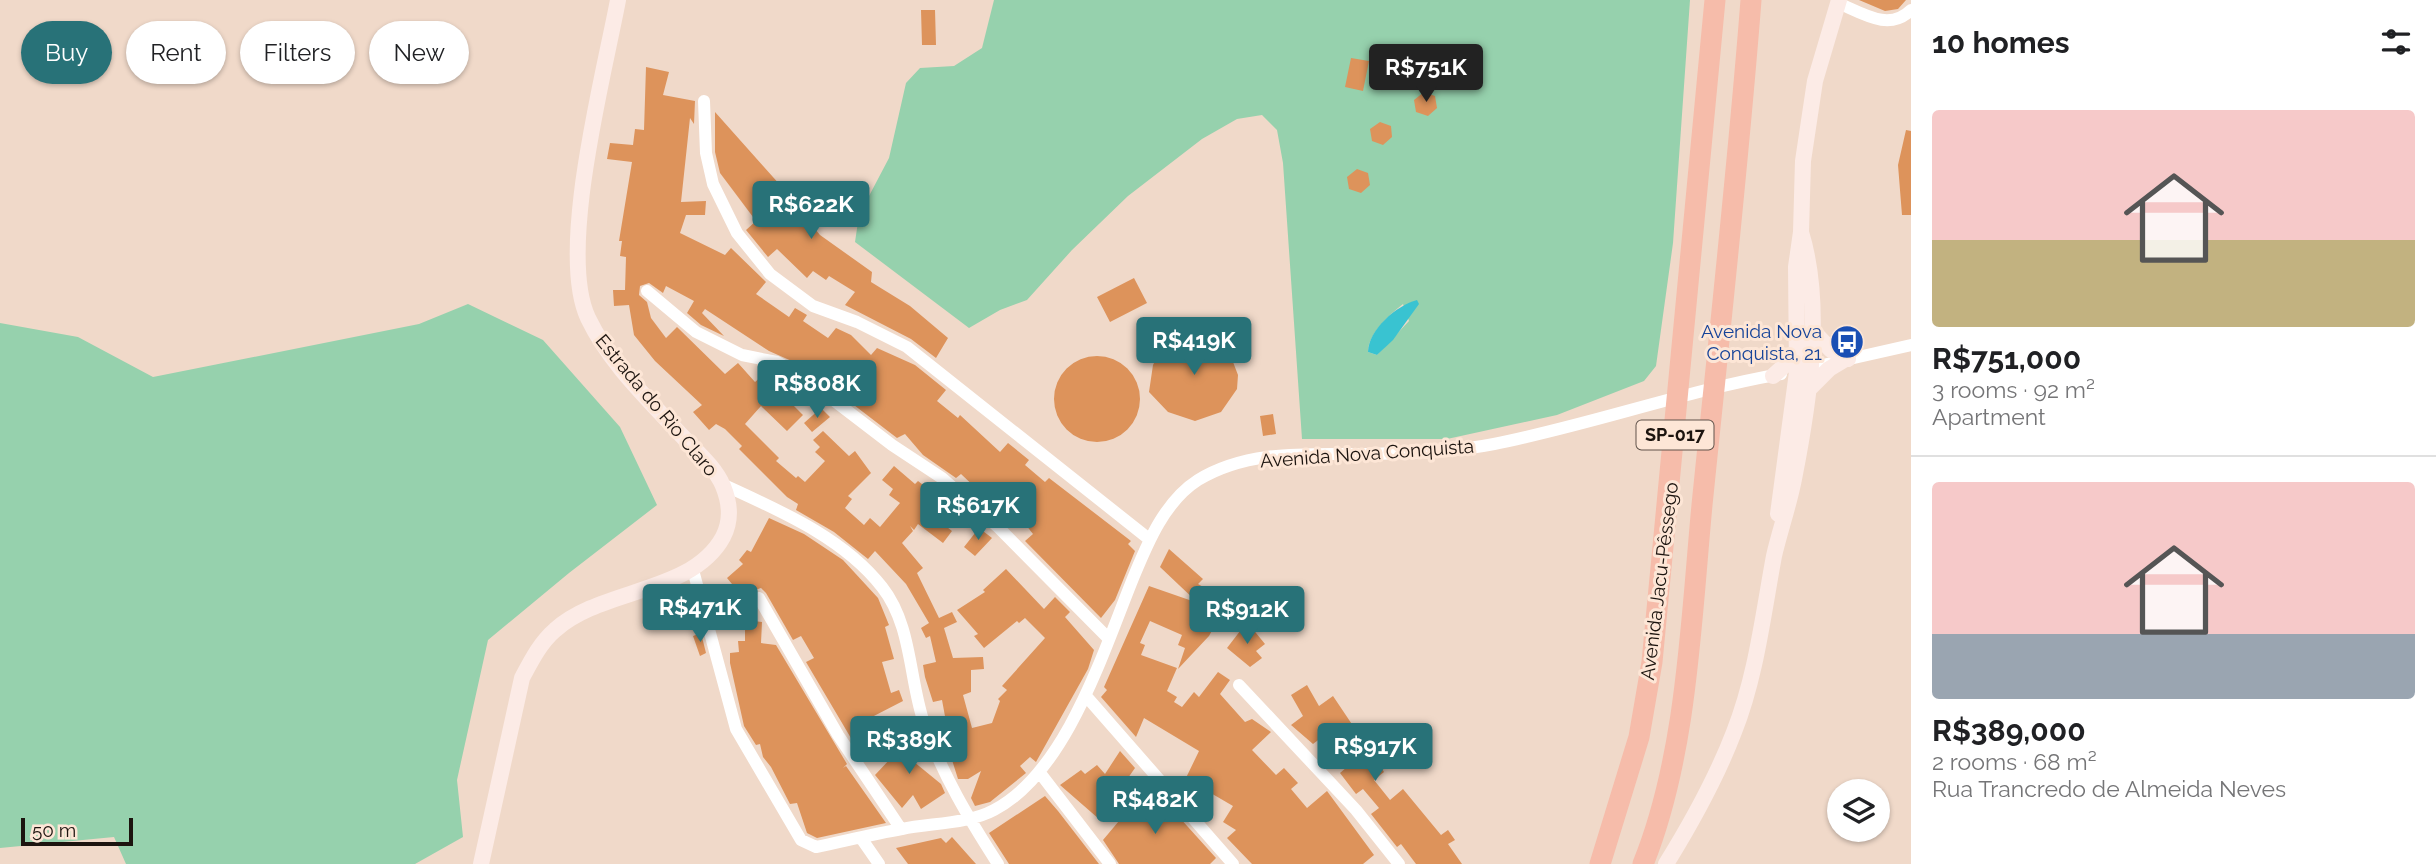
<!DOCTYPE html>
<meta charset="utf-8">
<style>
body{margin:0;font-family:Raleway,sans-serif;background:#f2f2f2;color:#202124;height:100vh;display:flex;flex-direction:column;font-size:26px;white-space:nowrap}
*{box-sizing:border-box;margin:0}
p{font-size:23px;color:#757577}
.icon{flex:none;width:38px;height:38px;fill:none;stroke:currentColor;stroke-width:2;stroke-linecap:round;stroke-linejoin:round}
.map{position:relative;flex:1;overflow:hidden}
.drawer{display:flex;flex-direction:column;background:#fff;width:525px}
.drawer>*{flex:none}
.hud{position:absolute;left:21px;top:21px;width:665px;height:63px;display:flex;gap:14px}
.controls{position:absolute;left:1827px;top:779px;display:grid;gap:14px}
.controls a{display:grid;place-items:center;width:63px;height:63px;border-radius:50%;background:#fff;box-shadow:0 2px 5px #0004;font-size:35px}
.scale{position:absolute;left:21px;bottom:18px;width:112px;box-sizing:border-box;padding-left:7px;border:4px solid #1c140f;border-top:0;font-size:19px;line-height:24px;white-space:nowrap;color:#1c140f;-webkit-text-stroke:5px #fde6d6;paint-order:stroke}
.price{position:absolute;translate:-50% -60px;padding:0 16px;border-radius:7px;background:#287278;color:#fff;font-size:23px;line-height:46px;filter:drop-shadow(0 2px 4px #0008)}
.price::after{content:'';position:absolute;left:50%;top:42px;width:21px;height:16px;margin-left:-10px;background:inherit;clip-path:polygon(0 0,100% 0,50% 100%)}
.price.on{background:#222;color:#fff}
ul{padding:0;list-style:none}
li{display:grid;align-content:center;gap:14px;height:371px;padding:0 21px}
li+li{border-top:2px solid #e0e0e0}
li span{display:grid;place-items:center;height:217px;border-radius:7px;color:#555}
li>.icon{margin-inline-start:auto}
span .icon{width:126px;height:126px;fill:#fffc;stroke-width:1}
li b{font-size:30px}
h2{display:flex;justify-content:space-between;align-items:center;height:84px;padding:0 21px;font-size:30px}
.tag{padding:0 24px;border-radius:32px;background:#fff;box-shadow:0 2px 5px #0004;font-size:24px;line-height:63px}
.tag.on{background:#287278;color:#fff}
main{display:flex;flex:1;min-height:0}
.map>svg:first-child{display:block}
.green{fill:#96d1ad;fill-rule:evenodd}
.water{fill:#39c3d1}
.building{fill:#dd935b}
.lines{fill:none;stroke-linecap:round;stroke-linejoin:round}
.street{stroke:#fff;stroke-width:12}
.secondary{stroke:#fcebe6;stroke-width:16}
.highway{stroke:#f6bcaa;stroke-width:21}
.labels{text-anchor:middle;stroke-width:6;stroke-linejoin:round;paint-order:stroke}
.shield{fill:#fde6d6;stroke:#60534b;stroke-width:2}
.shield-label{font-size:18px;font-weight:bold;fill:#1c140f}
.transit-label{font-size:19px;fill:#164399;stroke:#fde6d6;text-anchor:end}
.street-label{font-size:19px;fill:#1c140f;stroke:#fde6d6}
</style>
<main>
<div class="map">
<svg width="1911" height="864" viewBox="0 0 1911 864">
<rect width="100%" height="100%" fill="#f0d9c9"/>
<!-- green -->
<path class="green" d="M994,0H1690L1673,243L1656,366L1644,381L1557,415L1447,439H1302L1283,163L1277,130L1262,115L1237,119L1202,139L1128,196L1072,250L1027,300L1000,310L969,328L855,242L859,215L889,158L906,83L920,68L954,66L982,48ZM1403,304L1409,321L1377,355L1368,352C1368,334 1389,315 1403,304Z
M468,304L543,340L620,427L657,505L569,573L488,640L457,780L463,837L415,864H126L114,837L0,848V323L78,337L153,377L419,324Z"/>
<!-- water -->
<path class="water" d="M1417,300L1419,304L1393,340L1377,355L1368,352C1368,330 1397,305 1417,300Z"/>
<!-- building -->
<path class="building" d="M1859,0H1906L1898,9L1885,11Z
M921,10H935L936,45H922Z
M423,27L443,28L442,52L423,49Z
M1351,58L1369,61L1363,91L1345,87Z
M646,67L669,72L663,95L695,101L694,124L690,118L681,202L706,201L705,215H686L680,233L725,255L731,248L766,282L756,294L789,317L795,308L807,315L803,321L828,338L836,328L851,335L871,355L877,348L915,365L946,390L937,401L958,418L960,415L1000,452L1008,443L1029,460L1025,465L1045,482L1049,478L1131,541L1128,544L1135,551L1115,600L1101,618L1025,541L1033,534L1008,502L995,513L976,496L980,492L961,474L956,478L923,455L905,434L897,438L803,366L769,351L705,309L702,313L724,336L701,325L687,313L694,301L666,286L663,293L649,283L640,286L639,295L647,302L651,318L666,338L677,327L725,374L738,363L755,382L762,376L772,386L768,389L784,406L792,404L803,415L787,431L761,406L745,424L779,458L776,461L796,478L798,476L805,482L825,461L815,452L820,447L813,440L823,431L849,456L855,451L871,473L848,496L852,499L845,508L864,525L870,518L880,527L900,503L889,495L893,489L882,480L894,466L915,484L918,481L940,498L928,512L952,531L943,543L918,524L914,530L910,526L913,531L902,543L923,568L917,573L939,618L952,612L957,622L944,628L953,658L983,657L984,669L971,670V692L963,695L972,728L992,723L1000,701L998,699L1007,690L1002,686L1045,638L1025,618L1019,623L1017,621L984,648L974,636L978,634L957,610L985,592L983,590L1006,569L1044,609L1055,597L1070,612L1065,617L1094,650L1088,669L1036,762L1030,757L1020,766L1026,773L990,802L975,806L971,798L981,771L968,779H958L947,744L944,745L940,729L937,732L935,728L947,727L942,700L933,702L925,677L923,665L936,662L930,636L926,638L921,628L929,623L906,584L875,551L868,559L834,532L796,510L798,504L787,497L739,449L742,446L725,429L716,424L709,430L693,412L702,405L655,361L634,335L629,305L614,306L613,290H625L626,257L620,256L622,241H619L632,162L607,159L610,143L633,145L635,129L644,130Z
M1424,92L1435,96L1437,108L1428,116L1416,112L1414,100Z
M715,112L781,186L783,184L802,201L799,203L813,220L810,223L820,235L872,272L871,282L910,306L948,338L936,358L911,339L845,305L855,292L829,276L826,280L813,271L807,278L777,249L768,257L746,230L756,221L720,173L715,152Z
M1380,122L1391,126L1392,137L1383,145L1372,141L1370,129Z
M1906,130L1911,131V215H1902L1898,165Z
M1357,169L1368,173L1370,185L1361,193L1349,189L1347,177Z
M1134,278L1147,303L1110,322L1097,297Z
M1192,334L1217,340L1228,349L1238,375L1237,389L1221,412L1195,421L1168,412L1149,392L1153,365L1159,353L1167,344Z
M1054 399a43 43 0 1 1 86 0a43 43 0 1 1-86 0Z
M821,408L830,417L812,432L804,423Z
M1273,414L1276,434L1263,436L1260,416Z
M769,518L804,534L843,560L878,598L889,625L885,627L894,659L882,662L891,693L899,690L903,701L870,718L877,723V728L858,750L806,662L814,658L801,636L793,640L766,593L761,588L755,590L738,605L732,599L726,604L720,593L732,584L727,578L743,564L739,560L747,550L751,552Z
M979,528L992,538L975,556L964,547Z
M1169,549L1203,579L1198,584L1228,601L1209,636L1178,669L1185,648L1178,645L1182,635L1150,621L1140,643L1145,645L1141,655L1177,668L1167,691L1177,697L1174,702L1182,707L1194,692L1199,697L1218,672L1230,680L1220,694L1245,722L1252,719L1271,732L1252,750L1276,775L1284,768L1298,783L1291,789L1307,808L1327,791L1374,855L1363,864H1252L1227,838L1236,830L1223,822L1233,806L1209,792L1206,798L1200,797L1189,792L1192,787L1184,782L1199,751L1144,718L1136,737L1101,697L1107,690L1104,687L1149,586L1198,603L1160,567Z
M745,620L762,622L761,643L776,645L847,764L843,768L846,766L886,823L817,838L807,833L797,803L790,804L771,767L763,757L760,744L756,745L744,726L730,663V653L739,652L738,641H745Z
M1247,622L1265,644L1256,651L1262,658L1250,667L1227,648Z
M701,633L706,653L700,656L693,636Z
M1307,685L1319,706L1333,696L1384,772L1374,780L1390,800L1403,789L1441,835L1448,830L1455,840L1448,844L1462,864H1416L1401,844L1397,847L1371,814L1379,808L1363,789L1356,794L1340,773L1354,761L1330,731L1313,744L1291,725L1303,716L1291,695Z
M916,726L922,743L908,757L941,784L945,793L921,809L913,795L902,808L875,775L909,739L903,733Z
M1120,751L1135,768L1099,819L1060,785L1081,770L1085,774L1097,765L1105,774Z
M1150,784L1160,795L1156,799L1176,820L1179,817L1216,858L1210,864H1119L1103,840Z
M1045,796L1058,811L1099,864H1009L989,833Z
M952,837L976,864H908L896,848L941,838L946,843Z"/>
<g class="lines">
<!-- street -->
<path class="street" d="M1838,3C1862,13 1889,32 1911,10
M704,101L706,153L713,184L737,233L770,274L813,306L857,322L907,347L1149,539
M647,291L696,332L742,355L777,362L798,373L892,445L942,478L999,528L1108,638
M1805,369L1911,345
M722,484C778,510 843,537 882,587C912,625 909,679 924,723C942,774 969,819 998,864
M693,570L736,729L801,840L816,847C845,841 873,834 902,829C931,823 968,824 994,810C1067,772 1104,649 1134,576C1148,542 1165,501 1198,480C1250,448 1313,455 1371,454C1411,453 1454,452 1494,444C1590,425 1684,391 1781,374
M759,598L838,735L901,829
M1239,685L1356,810L1399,864
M1086,696L1233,864
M1040,773L1110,864
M861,838L879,864"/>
<!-- secondary -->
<path class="secondary" d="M1814,332L1831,350L1848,359
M1773,376L1797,354
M1806,392L1829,369L1844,360
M1778,514L1797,372L1796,267L1801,232L1803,161L1815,81L1839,0
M481,864L522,678C531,661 540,643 555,630C601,588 692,594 723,537C732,520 730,503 723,486C715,467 697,452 683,437C649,400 610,364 588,318C557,252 604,75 618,0
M1666,864C1692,822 1716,779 1734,732C1756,677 1763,615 1774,556C1780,530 1789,505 1794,479C1809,403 1824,307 1801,232"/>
<!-- highway -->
<path class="highway" d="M1600,864L1639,737L1652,662L1715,0
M1643,864C1687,755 1691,621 1702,505C1719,337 1738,169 1751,0"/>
</g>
<!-- icons -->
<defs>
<g id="bus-disc" transform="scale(1.75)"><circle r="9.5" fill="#1a4fb4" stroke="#fde6d6"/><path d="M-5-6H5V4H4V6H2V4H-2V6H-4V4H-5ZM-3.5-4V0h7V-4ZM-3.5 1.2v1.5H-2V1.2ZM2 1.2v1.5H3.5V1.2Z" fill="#fff"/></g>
</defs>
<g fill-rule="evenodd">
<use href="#bus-disc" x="1847" y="342"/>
</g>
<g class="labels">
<!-- shield labels -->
<rect class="shield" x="1636.5" y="420.5" width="77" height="29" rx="5"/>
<g class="shield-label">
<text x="1675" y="441">SP-017</text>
</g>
<!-- transit labels -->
<g class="transit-label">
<text x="1822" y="338">Avenida Nova<tspan x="1822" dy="22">Conquista, 21</tspan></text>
</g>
<!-- street labels -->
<g class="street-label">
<text transform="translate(657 405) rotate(50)" y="7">Estrada do Rio Claro</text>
<text transform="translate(1367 453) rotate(-4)" y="7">Avenida Nova Conquista</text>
<text transform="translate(1659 581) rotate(-83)" y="7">Avenida Jacu-Pêssego</text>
</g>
</g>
</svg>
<div class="controls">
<a><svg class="icon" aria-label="layers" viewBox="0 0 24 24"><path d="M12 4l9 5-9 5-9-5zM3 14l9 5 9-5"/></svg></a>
</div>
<div class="scale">50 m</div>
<b class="price on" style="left:1426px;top:104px">R$751K</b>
<b class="price" style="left:811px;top:241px">R$622K</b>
<b class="price" style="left:1194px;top:377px">R$419K</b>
<b class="price" style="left:817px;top:420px">R$808K</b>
<b class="price" style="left:978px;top:542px">R$617K</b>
<b class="price" style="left:700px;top:644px">R$471K</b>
<b class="price" style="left:1247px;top:646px">R$912K</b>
<b class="price" style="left:909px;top:776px">R$389K</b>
<b class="price" style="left:1375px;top:783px">R$917K</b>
<b class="price" style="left:1155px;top:836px">R$482K</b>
<div class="hud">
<a class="tag on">Buy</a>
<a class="tag">Rent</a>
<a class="tag">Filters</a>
<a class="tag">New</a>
</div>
</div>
<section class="drawer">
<h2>10 homes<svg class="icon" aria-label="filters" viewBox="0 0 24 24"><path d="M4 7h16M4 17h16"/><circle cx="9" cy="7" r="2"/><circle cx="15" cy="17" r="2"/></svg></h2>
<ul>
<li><span style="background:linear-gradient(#f6c9c9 60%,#c2b280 0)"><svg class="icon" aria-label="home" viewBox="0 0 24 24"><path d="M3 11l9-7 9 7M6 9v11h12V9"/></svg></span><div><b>R$751,000</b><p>3 rooms · 92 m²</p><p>Apartment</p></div></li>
<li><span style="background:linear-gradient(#f6c9c9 70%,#9aa5b1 0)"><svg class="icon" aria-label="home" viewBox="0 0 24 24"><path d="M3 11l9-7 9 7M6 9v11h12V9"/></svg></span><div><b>R$389,000</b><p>2 rooms · 68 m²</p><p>Rua Trancredo de Almeida Neves</p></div></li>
</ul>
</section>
</main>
